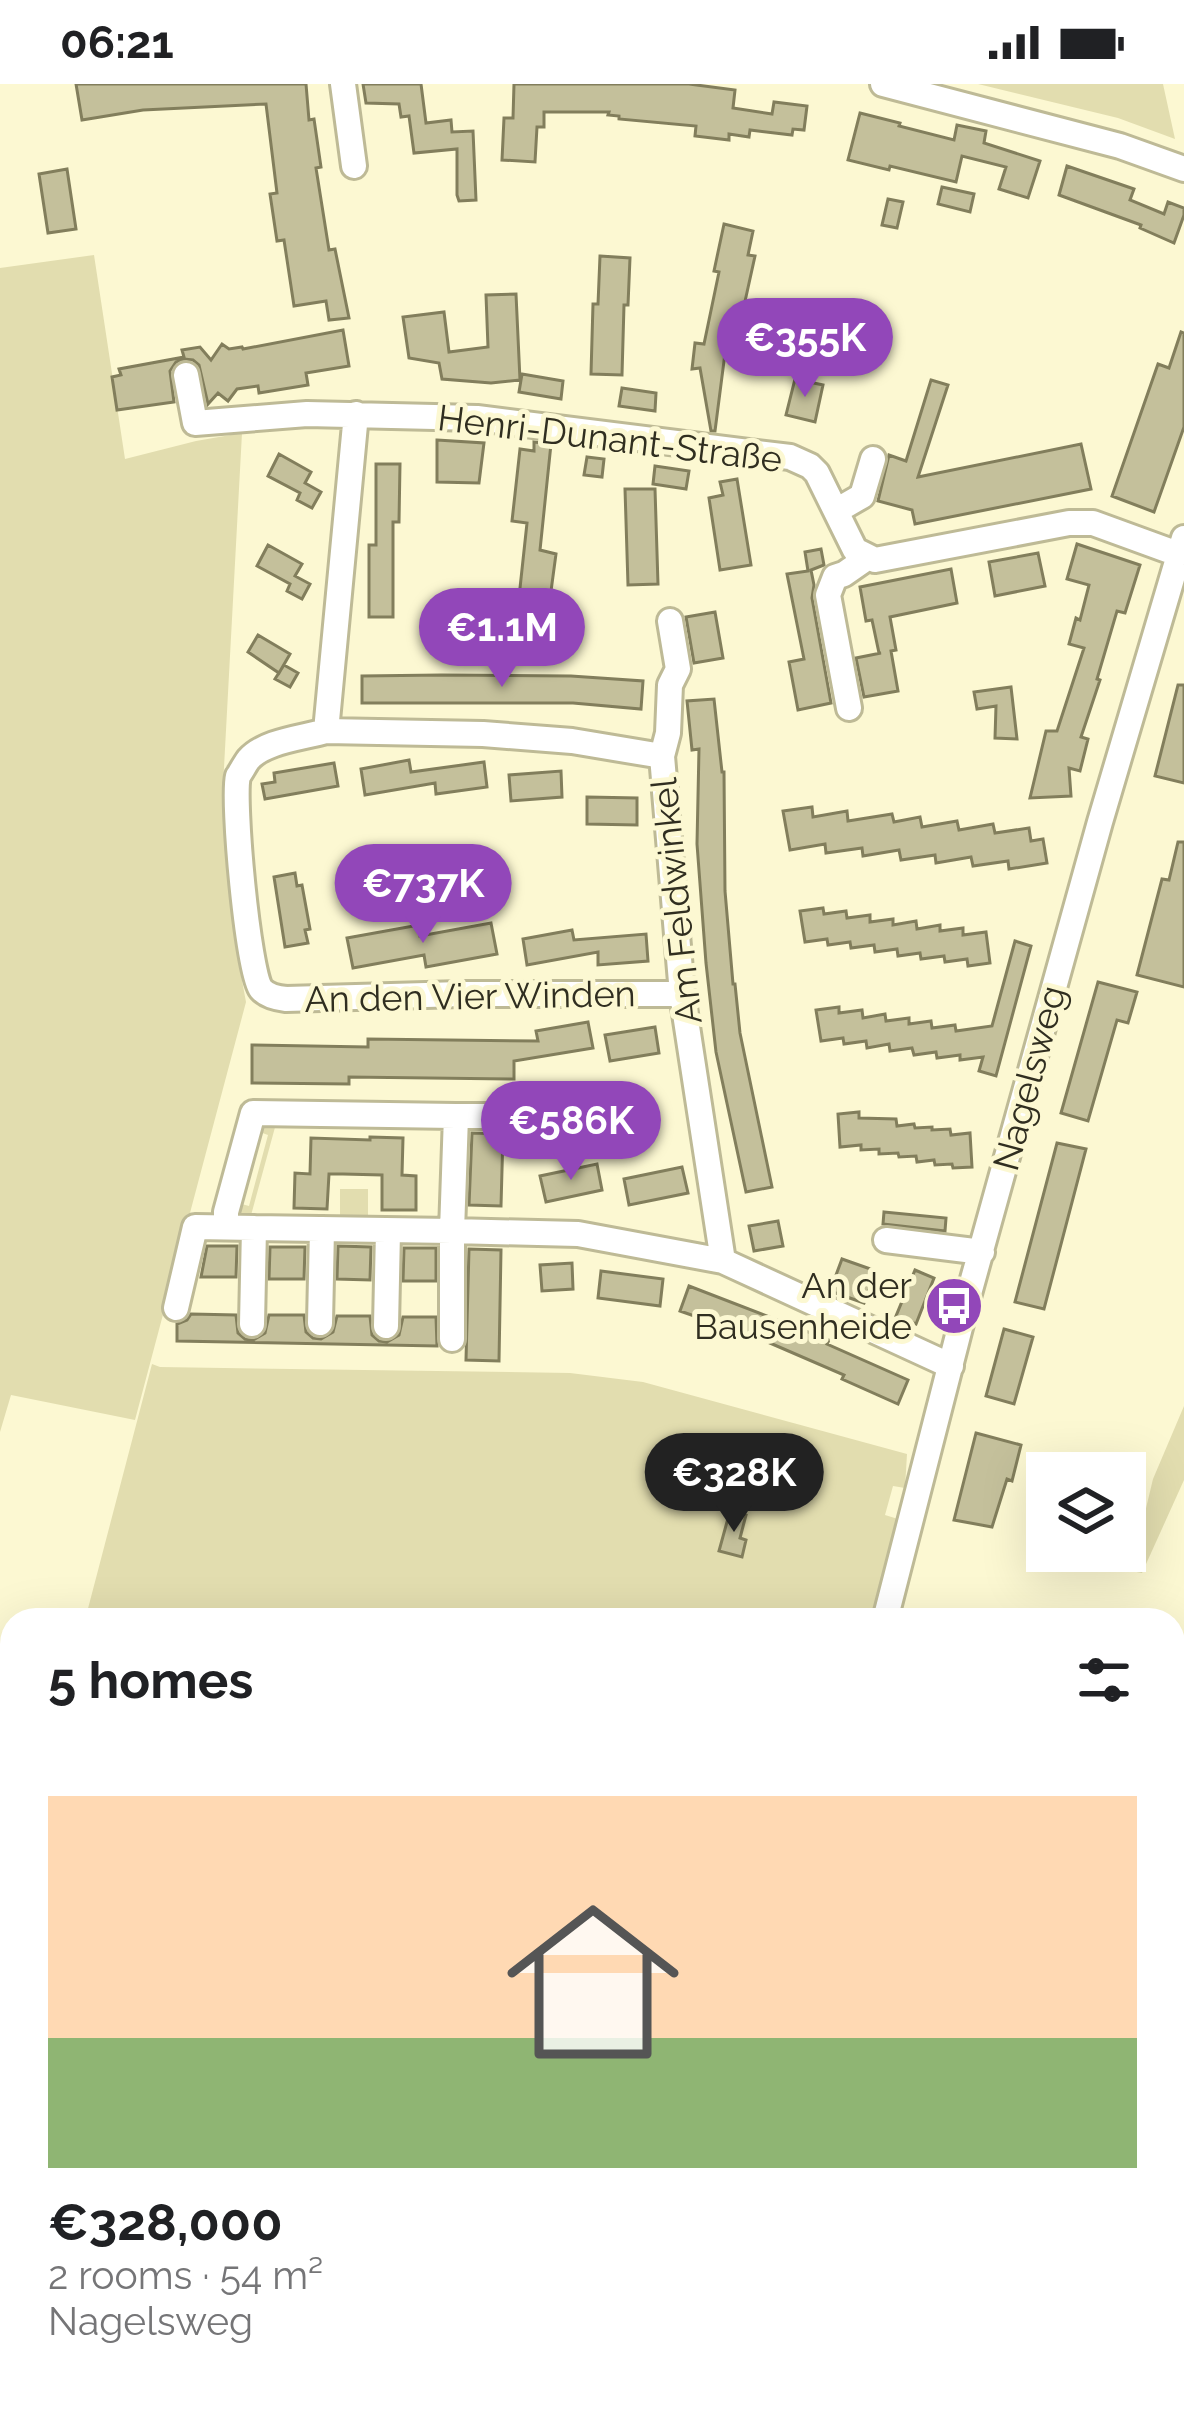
<!DOCTYPE html>
<meta charset="utf-8">
<style>
body{margin:0;font-family:Raleway,sans-serif;background:#f6f6f6;color:#202124;height:100vh;display:flex;flex-direction:column;font-size:45px;white-space:nowrap}
*{box-sizing:border-box;margin:0}
p{font-size:39px;color:#757577}
.icon{flex:none;width:66px;height:66px;fill:none;stroke:currentColor;stroke-width:2;stroke-linecap:round;stroke-linejoin:round}
.map{position:relative;flex:1;overflow:hidden}
.side{position:absolute;left:0px;top:1524px;width:1185px;height:804px;display:flex;flex-direction:column;background:#fff;border-radius:36px 36px 0 0;box-shadow:0 12px 48px #0002}
.side>*{flex:none}
.tools{position:absolute;left:1026px;top:1368px;display:grid;gap:24px}
.tools a{display:grid;place-items:center;width:120px;height:120px;border-radius:0px;background:#fff;box-shadow:0 12px 48px #0002;font-size:60px}
.price{position:absolute;translate:-50% -102px;padding:0 27px;border-radius:42px;background:#9247b9;color:#fff;font-size:39px;line-height:78px;filter:drop-shadow(0 3px 6px #0008)}
.price::after{content:'';position:absolute;left:50%;top:72px;width:36px;height:27px;margin-left:-18px;background:inherit;clip-path:polygon(0 0,100% 0,50% 100%)}
.price.current{background:#222;color:#fff}
ul{padding:0;list-style:none}
li{display:grid;align-content:center;gap:24px;height:636px;padding:0 48px}
li span{display:grid;place-items:center;height:372px;border-radius:0px;color:#555}
li>.icon{margin-inline-start:auto}
span .icon{width:216px;height:216px;fill:#fffc;stroke-width:1}
li b{font-size:51px}
h2{display:flex;justify-content:space-between;align-items:center;height:144px;padding:0 48px;font-size:51px}
.status{display:flex;justify-content:space-between;align-items:center;height:84px;padding:0 60px;background:#fff;direction:ltr}
.status svg{height:33px;fill:currentColor}
.map>svg:first-child{display:block}
.green{fill:#e2ddaf}
.building{fill:#c4c09b;stroke:#827e5c;stroke-width:3}
.lines{fill:none;stroke-linecap:round;stroke-linejoin:round}
.minor-casing{stroke:#beba96;stroke-width:30}
.minor{stroke:#fff;stroke-width:24}
.labels{text-anchor:middle;stroke-width:10;stroke-linejoin:round;paint-order:stroke}
.street-label{font-size:36px;fill:#302e20;stroke:#fcf8d2}
.poi-label{font-size:36px;fill:#302e20;stroke:#fcf8d2;text-anchor:end}
</style>
<div class="status"><b>06:21</b><svg viewBox="0 0 49 12"><path d="M0 12V9h3v3zM5 12V6h3v6zM10 12V3h3v9zM15 12V0h3v12zM26 1h20v11H26zM47 4h2v5h-2z"/></svg></div>
<div class="map">
<svg width="1184" height="2328" viewBox="0 0 1184 2328">
<rect width="100%" height="100%" fill="#fcf8d2"/>
<!-- green -->
<path class="green" d="M978,0H1163L1175,55L1118,34Z
M94,171L125,375L196,357L242,349L223,702L235,859L246,918L135,1336L11,1311L0,1348V184Z
M277,1036L250,1135C240,1135 237,1127 234,1118L249,1122L268,1051L254,1046L259,1040Z
M340,1105H368V1139L340,1138Z
M152,1280L160,1283L570,1289L643,1298L907,1370L905,1404L893,1402L885,1431L898,1435L871,1536H85Z
M1184,1322V1396L1142,1489L1131,1487L1153,1395Z
M0,2037L12,2040V2316H275L271,2328H0Z
M281,2316H827V2328H276Z"/>
<!-- building -->
<path class="building" d="M76,0H306L309,36L314,35L321,83L316,84L329,166L335,165L349,234L329,236L326,217L294,222L284,156L277,157L270,110L277,109L266,20L143,26L82,36Z
M363,0H421L426,39L451,36L452,48L473,47L476,116L459,117L457,111V65L414,69L409,32L401,33L399,20L366,19Z
M514,0H689L735,6L733,24L772,30L774,18L807,22L804,46L793,45L792,51L750,46L749,53L729,50V56L695,52L696,42L619,35V32L608,31L609,28H544V43H537L535,78L502,76L504,34H513Z
M860,29L900,39L899,42L954,56L957,41L986,47L984,59L1040,77L1028,114L999,105L1006,83L962,72L956,98L890,82L889,86L848,76Z
M1067,82L1134,105L1130,116L1164,130L1168,118L1184,124V131L1174,159L1140,144L1141,141L1059,111Z
M67,85L76,145L48,149L39,90Z
M942,103L974,110L970,128L938,120Z
M888,115L903,118L897,144L882,141Z
M724,140L753,147L748,171L755,172L740,240L729,238L715,347H711L700,284L692,285L695,259L704,260L719,188L714,187Z
M600,172L630,174L628,221H624L622,291L591,290L593,220H598Z
M516,210L520,296L491,299L442,295L439,279L409,274L403,233L444,228L449,268L488,263L486,211Z
M343,246L349,282L306,289L308,301L259,309L258,302L237,305L228,317L218,309L208,320L199,281L193,276L184,275L176,278L170,287L174,318L117,326L112,293L121,291L119,285L184,273L182,266L200,263L211,276L222,260L229,265L242,263L243,265Z
M1181,248L1184,249V343L1154,428L1112,412L1158,280L1169,284Z
M522,290L563,297L561,315L519,308Z
M795,295L823,301L815,338L786,331Z
M931,296L948,301L918,393L1081,360L1091,405L915,440L912,426L878,417L889,371L906,377Z
M622,304L656,309L655,327L619,322Z
M437,356L484,359L479,399L437,398Z
M534,358L551,360L540,466L556,470L549,522L520,504L527,439L512,437L520,365L534,367Z
M279,370L311,388L305,399L321,408L312,424L297,416L300,409L268,392Z
M587,373L604,375L602,393L584,391Z
M376,380H400L399,438H393V533H369V461H376Z
M655,382L689,387L686,405L653,400Z
M737,395L751,481L720,486L709,414L723,411L720,398Z
M625,405H655L658,500L628,501Z
M1077,460L1140,481L1125,529L1117,527L1097,595L1100,596L1081,653L1088,655L1080,687L1069,684L1071,712L1030,714L1046,647H1057L1084,564L1069,560L1076,534L1080,536L1089,501L1067,495Z
M268,461L302,480L295,492L310,500L302,515L287,507L290,500L257,482Z
M821,465L824,481L811,486L814,501L812,514L831,619L798,626L789,578L804,575L787,490L808,487L805,468Z
M1038,469L1045,502L995,512L989,478Z
M951,485L957,519L890,533L896,566L891,567L898,607L864,613L856,574L881,569H879L872,536L866,537L860,503Z
M507,517L511,534L493,538L489,521Z
M715,528L723,574L694,579L686,533Z
M258,551L290,570L279,589L248,568Z
M284,581L298,589L290,603L275,595Z
M441,591L571,592L643,597L641,625L573,619H362V592Z
M1178,601H1184V699L1155,692Z
M1011,603L1017,655L995,654L996,622L977,625L974,608Z
M714,615L722,688H724L725,807L733,900H735L740,949L772,1103L746,1108L716,968L706,879L697,760L699,665L692,666L687,617Z
M409,676L411,688L484,678L487,703L436,710L435,699L365,711L361,685Z
M334,679L338,702L265,715L262,700L275,698L274,689Z
M561,687L562,713L511,717L509,691Z
M587,713L637,714V741L587,740Z
M812,723L813,733L847,727L848,737L892,730L894,738L920,733L922,743L957,737L959,746L993,740L995,749L1029,744L1031,757L1043,755L1047,779L1009,785L1008,777L973,782L971,773L936,779L935,771L901,776L899,766L863,772L862,764L826,769L825,760L790,766L783,727Z
M1178,758H1184V903L1137,891L1162,795L1169,796Z
M295,789L297,802L302,801L310,845L305,846L308,859L285,863L274,793Z
M823,824L824,830L846,827L847,834L870,831V838L893,835V841L916,837L917,845L940,841V847L963,844V851L986,848L990,879L968,882L967,875L945,878L944,872L921,875L920,869L898,872L897,865L875,868L874,861L851,864L850,858L828,861L827,855L805,858L800,827Z
M491,839L497,870L426,883L424,871L353,884L347,854L419,841L420,852Z
M572,846L574,856L646,850L648,877L598,881V868L527,881L523,855Z
M1015,857L1031,862L996,992L979,987L983,973L960,976V971L937,974L936,968L914,971L912,964L890,967L889,960L867,964L866,957L844,960L843,954L821,957L816,926L839,923V929L862,926L863,934L885,930L886,937L909,934V940L931,937L932,944L955,941L956,947L992,942Z
M1098,898L1137,908L1128,939L1117,936L1088,1037L1061,1029Z
M588,938L593,964L514,977V995L349,993V1000L252,999V961L368,963V955L538,957L536,947Z
M655,943L659,969L610,977L605,951Z
M859,1028V1034L896,1035L897,1042L914,1040L915,1044L932,1043V1046L950,1045L951,1051L970,1049L972,1083L953,1084L952,1080L935,1081L934,1076L917,1078L916,1072L899,1073L898,1069L879,1070V1065L861,1066V1061L840,1063L838,1030Z
M472,1049L503,1050L501,1122L469,1121Z
M370,1053L403,1054L402,1091L416,1092V1126H382V1091L343,1090H329L327,1125L294,1124L295,1089L310,1090L311,1054L370,1056Z
M1057,1059L1086,1065L1044,1225L1015,1218Z
M597,1080L602,1106L546,1118L540,1092Z
M682,1083L688,1109L629,1121L624,1095Z
M884,1128L946,1134L945,1147L883,1140Z
M778,1137L783,1162L754,1167L749,1142Z
M207,1162H237L236,1193H201Z
M338,1162L371,1163L370,1196L337,1195Z
M270,1163H305L304,1195H269Z
M404,1164H436V1197H403Z
M469,1165L501,1166L499,1277L466,1276Z
M842,1175L876,1187L864,1219L830,1207Z
M572,1179L573,1205L542,1207L540,1181Z
M915,1186L934,1194L916,1240L896,1232Z
M601,1187L663,1195L660,1222L598,1214Z
M689,1202L829,1256L827,1260L908,1296L898,1320L842,1295L844,1291L763,1256L680,1227Z
M191,1230L236,1231L238,1249L245,1255L253,1256L265,1249L269,1231H304L306,1248L313,1254L321,1255L333,1248L337,1232H370L372,1251L379,1257L387,1258L399,1251L403,1233H436L437,1262L177,1257V1240L187,1236Z
M1004,1245L1033,1253L1014,1320L986,1312Z
M976,1349L1021,1361L1012,1397L1007,1395L992,1443L954,1436Z
M730,1427L746,1431L740,1454L746,1456L742,1473L719,1467Z"/>
<g class="lines">
<!-- minor casing -->
<g class="minor-casing">
<path id="minor" d="M343,0L354,82
M883,0L1120,62L1184,85
M186,291L195,339L307,330L477,334L790,373L810,382L817,389L855,466L875,476L1069,439H1093L1178,470
M356,330L326,647C302,654 264,657 248,676C247,677 239,691 238,692C232,715 248,888 261,905C267,912 277,914 286,915L461,910H682
M836,427L862,412L873,375
M849,624L828,511L835,493L844,490L867,474
M326,647L483,650L572,657L662,672L682,910L723,1177
M662,672L668,649L670,601L678,585L670,537
M456,1032H519
M886,1156L982,1168
M176,1224L195,1143L452,1147L456,1032L253,1029L226,1128V1143
M320,1239L322,1145
M252,1240L254,1144
M386,1242L388,1147
M452,1255V1147L578,1150L723,1177L951,1282
M885,1536L965,1224L1100,738L1184,454
M0,1749L12,1753
M0,1864L12,1818
M1173,2300L1184,2302"/>
</g>
<!-- minor -->
<use href="#minor" class="minor"/>
</g>
<!-- icons -->
<defs>
<g id="bus-disc" transform="scale(3)"><circle r="9.5" fill="#9247b9" stroke="#fcf8d2"/><path d="M-5-6H5V4H4V6H2V4H-2V6H-4V4H-5ZM-3.5-4V0h7V-4ZM-3.5 1.2v1.5H-2V1.2ZM2 1.2v1.5H3.5V1.2Z" fill="#fff"/></g>
</defs>
<g fill-rule="evenodd">
<use href="#bus-disc" x="954" y="1222"/>
</g>
<g class="labels">
<!-- street labels -->
<g class="street-label">
<text transform="translate(610 354) rotate(7)" y="13">Henri-Dunant-Straße</text>
<text transform="translate(676 817) rotate(-96)" y="13">Am Feldwinkel</text>
<text transform="translate(470 912) rotate(-1)" y="13">An den Vier Winden</text>
<text transform="translate(1029 994) rotate(-75)" y="13">Nagelsweg</text>
</g>
<!-- poi labels -->
<g class="poi-label">
<text x="912" y="1214">An der<tspan x="912" dy="41">Bausenheide</tspan></text>
</g>
</g>
</svg>
<div class="tools">
<a><svg class="icon" aria-label="layers" viewBox="0 0 24 24"><path d="M12 4l9 5-9 5-9-5zM3 14l9 5 9-5"/></svg></a>
</div>
<b class="price" style="left:805px;top:316px">€355K</b>
<b class="price" style="left:502px;top:606px">€1.1M</b>
<b class="price" style="left:423px;top:862px">€737K</b>
<b class="price" style="left:571px;top:1099px">€586K</b>
<b class="price current" style="left:734px;top:1451px">€328K</b>
<section class="side">
<h2>5 homes<svg class="icon" aria-label="filters" viewBox="0 0 24 24"><path d="M4 7h16M4 17h16"/><circle cx="9" cy="7" r="2"/><circle cx="15" cy="17" r="2"/></svg></h2>
<ul>
<li><span style="background:linear-gradient(#ffd9b3 65%,#8fb573 0)"><svg class="icon" aria-label="home" viewBox="0 0 24 24"><path d="M3 11l9-7 9 7M6 9v11h12V9"/></svg></span><div><b>€328,000</b><p>2 rooms · 54 m²</p><p>Nagelsweg</p></div></li>
</ul>
</section>
</div>
